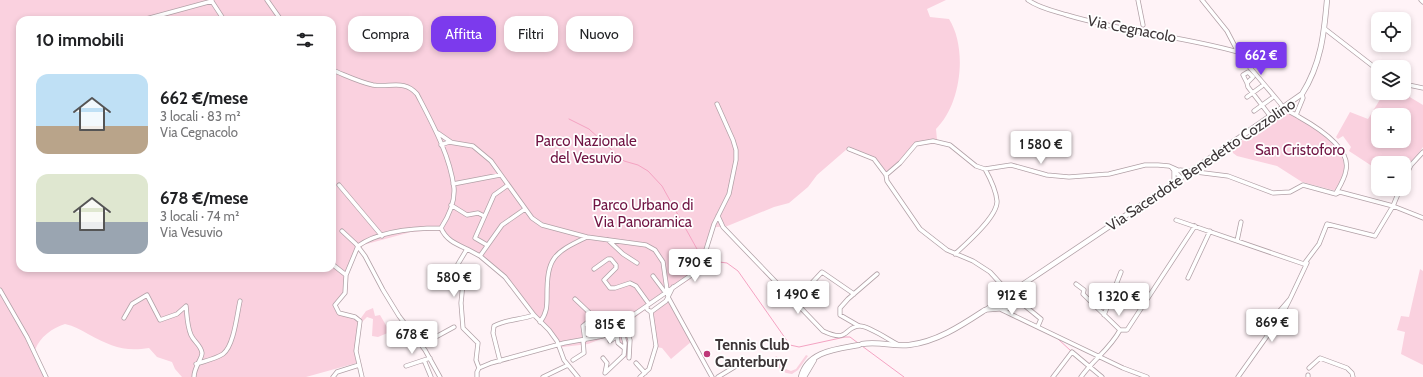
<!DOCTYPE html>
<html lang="it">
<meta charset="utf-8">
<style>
body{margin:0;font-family:Cabin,sans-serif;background:#f2f2f2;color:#202124;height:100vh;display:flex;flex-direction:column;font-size:15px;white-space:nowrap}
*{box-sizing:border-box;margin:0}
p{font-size:13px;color:#757577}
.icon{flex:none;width:22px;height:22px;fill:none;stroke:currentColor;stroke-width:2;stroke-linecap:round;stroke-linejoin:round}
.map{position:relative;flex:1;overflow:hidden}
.drawer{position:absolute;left:16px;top:16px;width:320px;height:256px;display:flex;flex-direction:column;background:#fff;border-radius:12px;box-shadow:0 2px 6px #0003}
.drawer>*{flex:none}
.guide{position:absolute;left:348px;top:16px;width:380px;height:36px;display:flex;gap:8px}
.controls{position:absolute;left:1371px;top:12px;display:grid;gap:8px}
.controls a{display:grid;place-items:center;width:40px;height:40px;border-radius:8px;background:#fff;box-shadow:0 2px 6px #0003;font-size:20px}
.price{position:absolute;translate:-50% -34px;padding:0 9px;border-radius:4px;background:#fff;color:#222;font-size:13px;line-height:26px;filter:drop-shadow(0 1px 2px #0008)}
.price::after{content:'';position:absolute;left:50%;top:24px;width:12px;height:9px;margin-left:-6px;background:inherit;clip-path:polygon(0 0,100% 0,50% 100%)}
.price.on{background:#7c3aed;color:#fff}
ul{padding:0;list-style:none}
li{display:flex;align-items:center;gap:12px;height:100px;padding:0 20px}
li span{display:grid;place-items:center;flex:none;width:112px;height:80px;border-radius:12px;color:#555}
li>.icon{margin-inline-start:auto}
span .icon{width:48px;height:48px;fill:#fffc;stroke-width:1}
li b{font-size:17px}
h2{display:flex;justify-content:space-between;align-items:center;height:48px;padding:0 20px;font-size:17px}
.pill{padding:0 14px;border-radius:12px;background:#fff;box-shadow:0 2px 6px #0003;font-size:14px;line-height:36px}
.pill.on{background:#7c3aed;color:#fff}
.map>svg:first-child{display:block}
.green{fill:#fad1df;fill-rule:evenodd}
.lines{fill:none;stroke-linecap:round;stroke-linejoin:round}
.stream{stroke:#f4a3c2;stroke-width:1}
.minor-casing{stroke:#b2a1a7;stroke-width:5}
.major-casing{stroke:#b2a1a7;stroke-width:6}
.minor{stroke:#fff;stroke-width:3.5}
.major{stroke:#fff;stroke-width:4.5}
.poi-dot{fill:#be3879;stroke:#fff;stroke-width:1.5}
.labels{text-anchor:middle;stroke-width:3.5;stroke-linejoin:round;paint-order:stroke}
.street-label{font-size:15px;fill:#3d3638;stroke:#fff}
.park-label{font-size:15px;fill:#701443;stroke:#fff}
.poi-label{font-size:15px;font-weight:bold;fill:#3d3638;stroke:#fff;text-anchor:start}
</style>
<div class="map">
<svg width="1423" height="377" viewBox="0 0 1423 377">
<rect width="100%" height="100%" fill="#fff3f7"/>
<!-- green -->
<path class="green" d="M0,0H946L927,9L930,17L949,19C968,49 961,105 936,129L937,140L934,144L917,145L887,175L883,174L873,159L847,149L817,175L808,187L789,203L774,207L725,227H715L702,268L689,280L665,295L624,326C627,335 632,352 626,358L624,356L627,344L623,337L621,338L623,346L621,343L620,344L619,331H617L614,333V337L609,336L588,344L555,348V341L549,331L533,317L500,273L482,259L452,243L438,230L411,232L363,245C357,254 350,264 348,275C347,280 348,286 347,291C344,300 334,301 339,312L358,316L361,321L358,350L360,362L306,377H182L175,369L172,362L157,357L149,348C123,352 111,346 88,334C81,330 74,326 65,324C52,328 40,337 35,350L47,377H0ZM20,20H332V268H20Z
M1384,93H1403L1423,105V147L1404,174V163H1378V170L1349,151L1351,147L1343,136L1338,139L1336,137L1350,112L1368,119ZM1378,115H1404V141H1378Z
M1287,111C1306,122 1348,144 1344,171C1342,178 1338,185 1336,191L1302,182L1277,166L1237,156L1233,153L1232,147Z
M1420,269L1423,271V365L1401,354L1405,332L1397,330L1401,316L1409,317Z
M668,300L692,341L671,359L662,348L656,347L652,313Z
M373,308L375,316L380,315L390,332L378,337L372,336L373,319L367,317L362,322L361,318L366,311Z
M806,355L808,356L798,370L792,374L786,373L772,363L776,356L786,363L783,368L791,371L796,369Z"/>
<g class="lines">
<!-- stream -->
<path class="stream" d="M569,119L589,129L624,161L638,165L648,171L662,186L702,258
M704,260L727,263L738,271L790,345L799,347L845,337H850L858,343
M1057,338L1071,351
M862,346L904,377"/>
<!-- minor casing -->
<g class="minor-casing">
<path id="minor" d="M211,0L224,20
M267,0L281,20
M1028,0C1039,8 1054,11 1067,15C1123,32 1182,36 1238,52
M1138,0L1143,25
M1202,0L1227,31L1238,52L1247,64L1280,103C1284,111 1292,112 1299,117C1315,126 1351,148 1346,170C1345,178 1340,186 1336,193
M1421,0L1423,2
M146,19L212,1
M1325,29L1378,70
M332,70C345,75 359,82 373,85C390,88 404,79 417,94C432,123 450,155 454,188C455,202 448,217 441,228C415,228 379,231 358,246
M1247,83L1243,75L1248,72L1253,77L1247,83L1248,87L1271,117
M1404,84L1423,88
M1247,97L1262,86
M1254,111L1272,98
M1296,115L1303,98L1302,94
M438,133L451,142
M441,145L449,142L473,146L491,161L532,218L542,225L587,237L646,245L655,250L663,262L668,297L712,377
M849,149L874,159L886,175
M1172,168L1181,178
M1404,180L1411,165L1423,152
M1174,183L1187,174
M1174,183V171
M453,184L500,175
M339,185L382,236
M1400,189L1393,206L1423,218
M451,205L467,215L478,213L484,216
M525,209L502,225L480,256L505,277L534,315L549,330L557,341L564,360L578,377
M718,216L723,227L823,331C851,344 843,326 860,326C869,326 889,340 897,344
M1176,220L1304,264L1319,244L1327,224L1375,236L1393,206L1340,192L1336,194L1303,185L1290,192L1273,193L1228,176L1180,170
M441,228C446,240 456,244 467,249
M342,231L356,244L365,256L383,290L399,316L425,350L440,377
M608,240L623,254L637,263
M1237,241L1241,222
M487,245L475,238L494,195L508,185
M358,246L346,275L345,293L335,305L339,313L355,317L360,321L356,351L362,377
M955,254C966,244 998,216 997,201C996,190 990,178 985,169
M332,264L346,275
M594,269L608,259H611L616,265V268L604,280L610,288H615L630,283L636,286L649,304
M653,276L665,292
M1188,278L1210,231
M1076,284L1084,290L1083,294L1120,330C1110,349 1093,360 1081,377
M0,290L27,337L46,377
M1012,296L990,272L973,261L947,250L920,229L887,181L886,175L900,163L916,144L933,141L950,145L976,166L985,169L1011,165L1047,175L1069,177L1109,174L1145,165H1158L1169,166L1187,174
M575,299L594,317L583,326L585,340
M795,301L822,272L854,294
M1019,301L1041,319L1038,326
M998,302V307L1000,309L1123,368L1147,377
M985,310L1016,289
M986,310L999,309
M1003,310L1009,308L1013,295
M651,312L666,301L673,287
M1104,315L1121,272
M124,318L132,304L147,295L160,320L177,314L186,306C187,315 187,326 191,335C194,342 201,345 202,353C202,359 194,367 194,377
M540,322C547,313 547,306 547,296C547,258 553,253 587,237
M624,323L630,340L629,358
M859,326L840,315V308L848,299L877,274
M616,328L618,343L624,348
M1264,329L1290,299L1307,263
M1120,330H1127L1195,226
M401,338L411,331
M610,341L616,337
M421,345L454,327
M430,358L424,360L431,377
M603,358L607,363L605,373L624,355L625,343L620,325
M573,360L584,353L583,340
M500,361L493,333L494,326C506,319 521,320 534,315
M636,363L645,373
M196,364C205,361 215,359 223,354C234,346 237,314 240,301
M406,366L424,360
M479,368L476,360L478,343L463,328L461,303L463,283L458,264L467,249L480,256
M1309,368L1320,358L1347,368L1352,373L1353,377
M333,377L337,372L359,365
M477,377V372L479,368L491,363L564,343L603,336L700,269L714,224L729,194L736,160V150L733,140L717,104
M543,377L568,365
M640,377L649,369L656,346L651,312L647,309V306
M718,377L736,366
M1053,377L1072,352L1102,377
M1238,377L1282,315L1290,299
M1308,377V375"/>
</g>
<!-- major casing -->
<g class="major-casing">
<path id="major" d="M1193,170L1302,94C1321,64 1324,34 1327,0
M1016,289L1174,183
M862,344C880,341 893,347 909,345C937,342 962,325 985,310
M801,377C807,351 837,349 859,345
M804,377L814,360"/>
</g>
<!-- minor -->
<use href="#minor" class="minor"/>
<!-- major -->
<use href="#major" class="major"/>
</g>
<!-- markers -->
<circle class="poi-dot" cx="707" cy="354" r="4"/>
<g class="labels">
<!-- street labels -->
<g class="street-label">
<text transform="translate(1132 29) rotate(11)" y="5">Via Cegnacolo</text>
<text transform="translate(1201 165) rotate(-34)" y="5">Via Sacerdote Benedetto Cozzolino</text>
</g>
<!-- park labels -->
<g class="park-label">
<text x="586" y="146">Parco Nazionale<tspan x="586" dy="17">del Vesuvio</tspan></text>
<text x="1300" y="155">San Cristoforo</text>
<text x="643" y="210">Parco Urbano di<tspan x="643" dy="17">Via Panoramica</tspan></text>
</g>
<!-- poi labels -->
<g class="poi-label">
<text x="715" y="350">Tennis Club<tspan x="715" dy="17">Canterbury</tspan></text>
</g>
</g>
</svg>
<div class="controls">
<a><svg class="icon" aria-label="locate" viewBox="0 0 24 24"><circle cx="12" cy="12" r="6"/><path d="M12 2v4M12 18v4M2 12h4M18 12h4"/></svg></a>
<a><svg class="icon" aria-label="layers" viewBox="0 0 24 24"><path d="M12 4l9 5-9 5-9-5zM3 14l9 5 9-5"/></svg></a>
<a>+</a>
<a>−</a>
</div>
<b class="price on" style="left:1261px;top:76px">662 €</b>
<b class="price" style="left:1041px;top:165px">1 580 €</b>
<b class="price" style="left:695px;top:283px">790 €</b>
<b class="price" style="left:454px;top:298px">580 €</b>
<b class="price" style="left:798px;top:315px">1 490 €</b>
<b class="price" style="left:1012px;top:316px">912 €</b>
<b class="price" style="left:1119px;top:317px">1 320 €</b>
<b class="price" style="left:1272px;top:343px">869 €</b>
<b class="price" style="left:610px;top:345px">815 €</b>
<b class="price" style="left:412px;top:355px">678 €</b>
<div class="guide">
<a class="pill">Compra</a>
<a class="pill on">Affitta</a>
<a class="pill">Filtri</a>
<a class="pill">Nuovo</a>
</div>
<section class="drawer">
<h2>10 immobili<svg class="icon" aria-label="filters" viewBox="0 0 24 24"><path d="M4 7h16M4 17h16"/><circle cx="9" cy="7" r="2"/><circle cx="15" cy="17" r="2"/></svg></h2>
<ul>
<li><span style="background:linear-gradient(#bfe0f5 65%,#b9a48a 0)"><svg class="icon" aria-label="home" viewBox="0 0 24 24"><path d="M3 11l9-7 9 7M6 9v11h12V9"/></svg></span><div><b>662 €/mese</b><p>3 locali · 83 m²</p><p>Via Cegnacolo</p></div></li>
<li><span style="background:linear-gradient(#dfe7d0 60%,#9aa5b1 0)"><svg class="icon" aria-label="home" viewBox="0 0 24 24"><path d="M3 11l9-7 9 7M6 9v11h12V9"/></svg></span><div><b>678 €/mese</b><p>3 locali · 74 m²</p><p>Via Vesuvio</p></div></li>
</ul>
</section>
</div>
